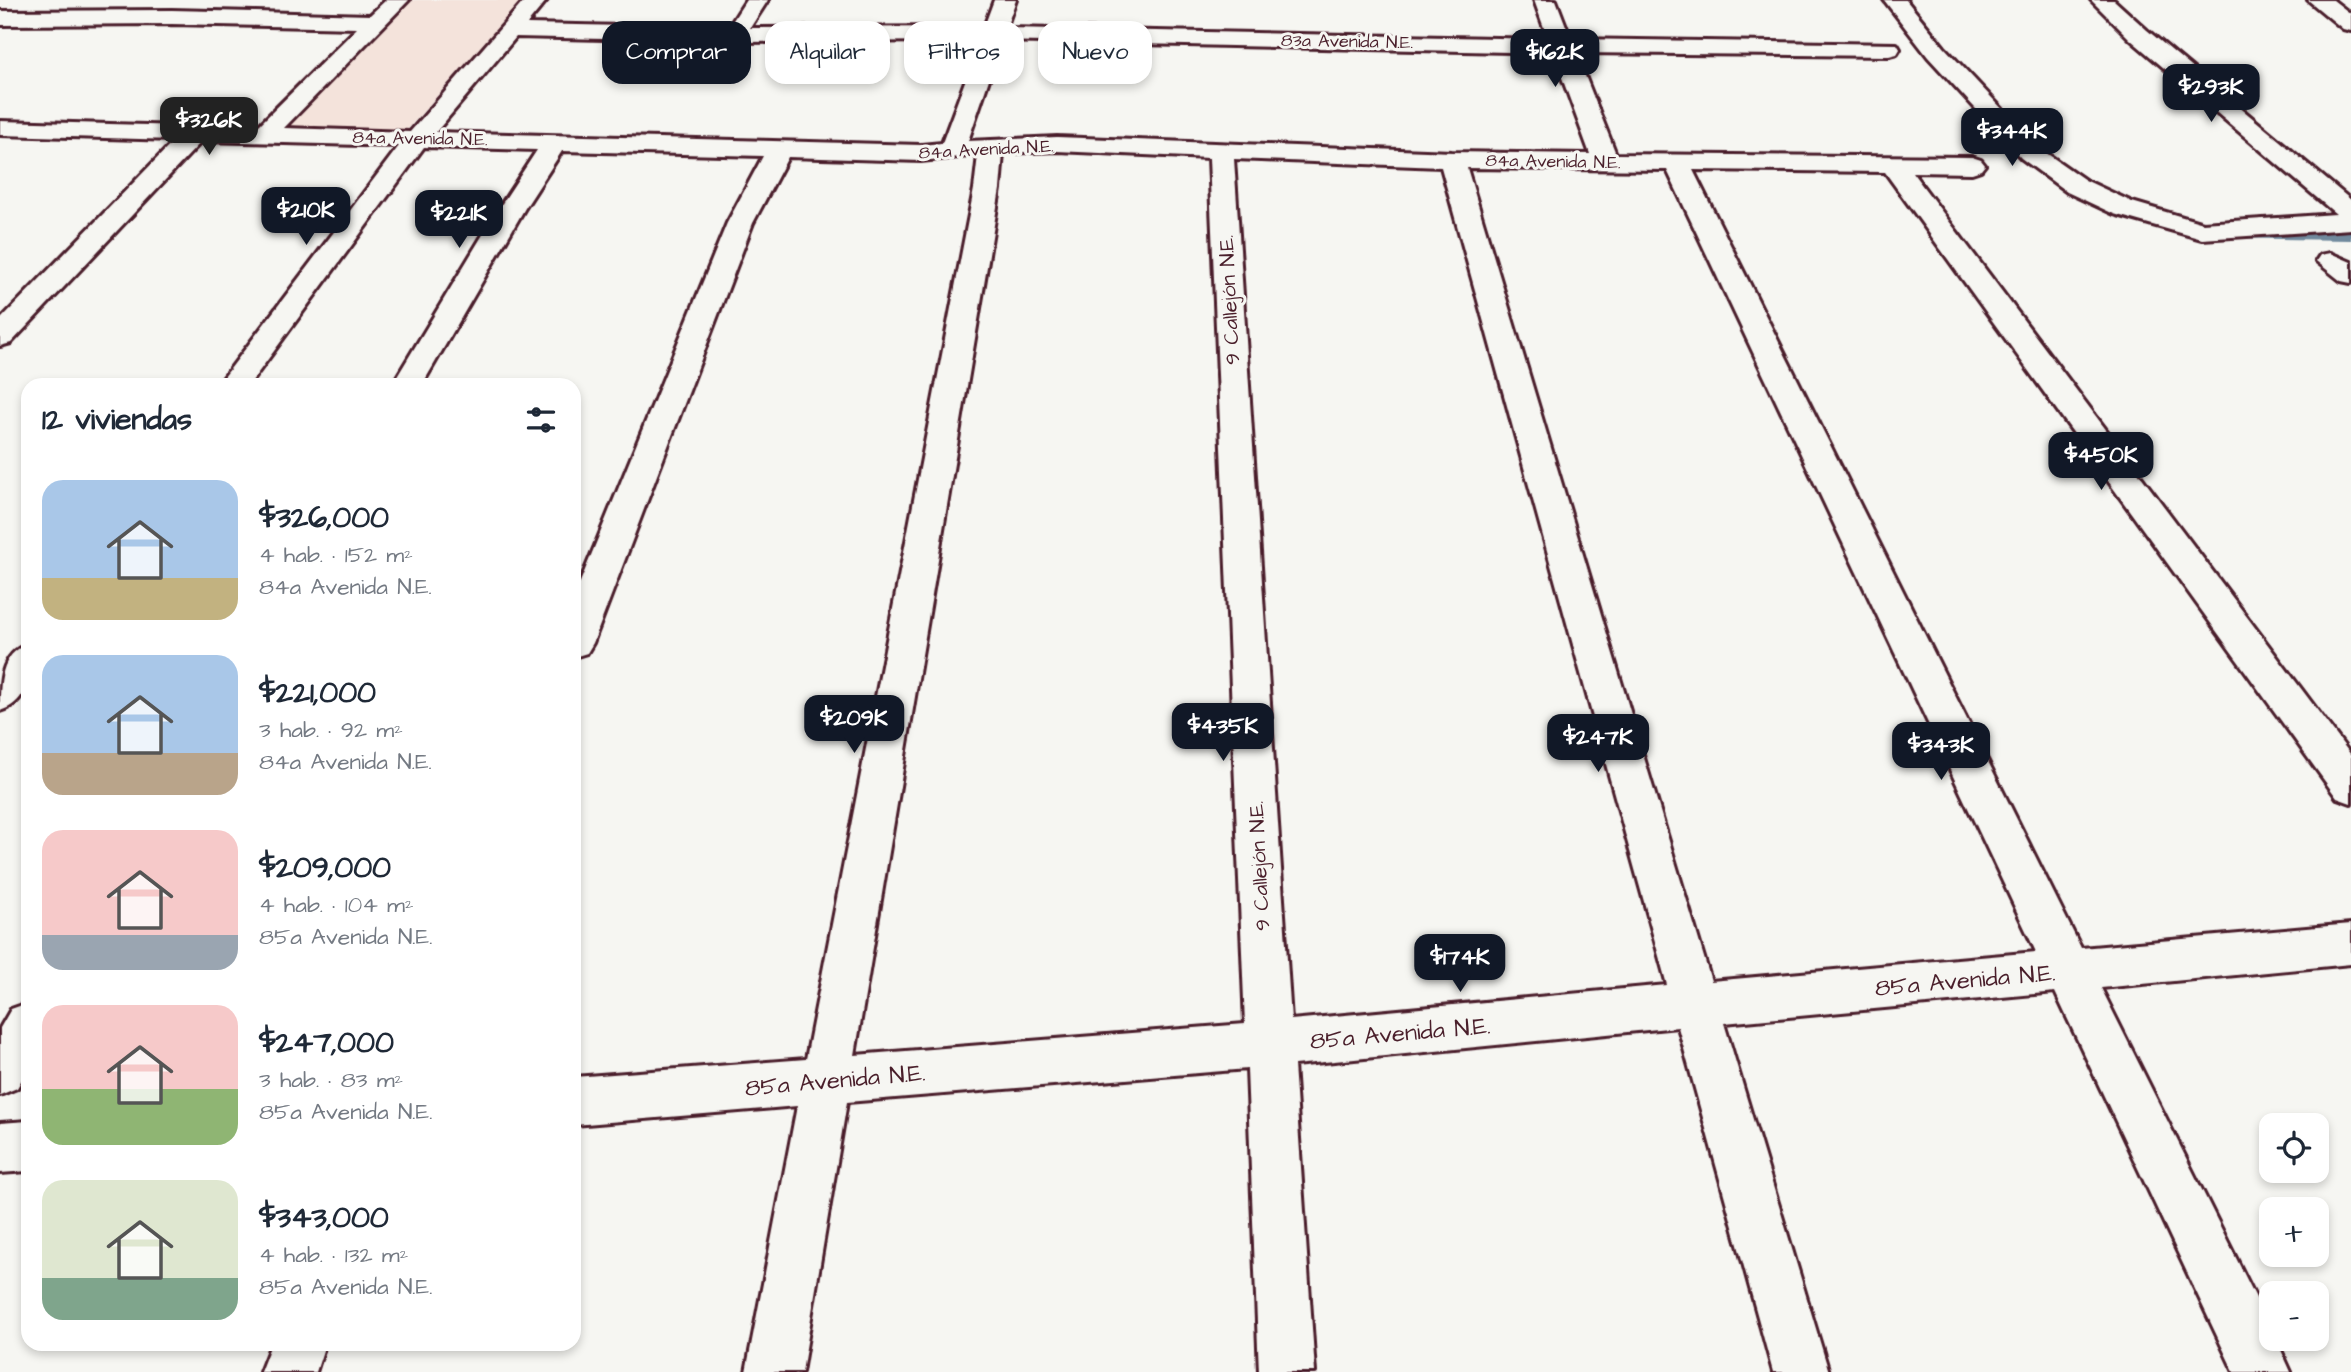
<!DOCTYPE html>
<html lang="es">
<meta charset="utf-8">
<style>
body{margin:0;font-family:"Architects Daughter",sans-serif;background:#f6f6f7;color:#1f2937;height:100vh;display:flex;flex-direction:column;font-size:26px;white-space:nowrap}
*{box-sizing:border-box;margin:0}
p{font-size:23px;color:#747a83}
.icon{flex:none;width:38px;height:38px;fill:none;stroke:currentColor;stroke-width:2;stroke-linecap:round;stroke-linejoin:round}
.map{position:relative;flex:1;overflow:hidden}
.panel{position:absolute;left:21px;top:378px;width:560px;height:973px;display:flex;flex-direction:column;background:#fff;border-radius:21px;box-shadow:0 4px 10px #0003}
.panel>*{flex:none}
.top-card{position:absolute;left:602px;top:21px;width:665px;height:63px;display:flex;gap:14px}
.tools{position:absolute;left:2259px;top:1113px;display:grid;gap:14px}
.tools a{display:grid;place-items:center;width:70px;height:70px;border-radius:14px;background:#fff;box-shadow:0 4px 10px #0003;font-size:35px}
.price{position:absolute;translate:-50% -60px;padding:0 16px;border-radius:14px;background:#111827;color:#fff;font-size:23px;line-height:46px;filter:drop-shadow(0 2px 4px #0008)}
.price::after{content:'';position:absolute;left:50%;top:42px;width:21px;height:16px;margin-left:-10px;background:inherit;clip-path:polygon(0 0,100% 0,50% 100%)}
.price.selected{background:#222;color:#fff}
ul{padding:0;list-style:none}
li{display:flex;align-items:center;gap:21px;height:175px;padding:0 21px}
li span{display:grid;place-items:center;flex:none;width:196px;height:140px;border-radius:21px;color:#555}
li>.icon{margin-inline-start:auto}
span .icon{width:84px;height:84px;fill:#fffc;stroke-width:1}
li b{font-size:30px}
h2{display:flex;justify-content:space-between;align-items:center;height:84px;padding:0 21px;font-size:30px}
.chip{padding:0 24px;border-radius:21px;background:#fff;box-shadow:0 4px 10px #0003;font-size:24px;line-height:63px}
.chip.selected{background:#111827;color:#fff}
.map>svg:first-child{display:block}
.built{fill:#f4e3db}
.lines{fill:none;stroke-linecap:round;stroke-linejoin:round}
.stream{fill:#6f899d;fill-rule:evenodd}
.minor-casing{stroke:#4a1f2b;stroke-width:6}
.minor{fill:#f6f6f2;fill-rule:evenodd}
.labels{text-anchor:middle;stroke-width:6;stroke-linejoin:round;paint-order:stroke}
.far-street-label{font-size:18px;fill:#4a1f2b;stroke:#f6f6f2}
.street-label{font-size:21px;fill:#4a1f2b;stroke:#f6f6f2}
.near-street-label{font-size:24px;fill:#4a1f2b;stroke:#f6f6f2}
</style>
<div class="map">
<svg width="2351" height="1372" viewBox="0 0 2351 1372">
<rect width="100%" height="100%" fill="#f6f6f2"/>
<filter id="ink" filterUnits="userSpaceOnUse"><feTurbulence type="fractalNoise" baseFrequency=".0143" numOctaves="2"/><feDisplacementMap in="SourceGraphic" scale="14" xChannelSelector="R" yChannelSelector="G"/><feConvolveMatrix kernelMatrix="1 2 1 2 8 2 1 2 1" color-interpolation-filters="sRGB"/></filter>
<g filter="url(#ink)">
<!-- built -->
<path class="built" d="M408,0H523L405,132L284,128Z"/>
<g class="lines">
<!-- stream -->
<path class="stream" d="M2224,231L2351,232V240L2220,238L2218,235Z"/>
<!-- minor casing -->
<g class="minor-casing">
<path id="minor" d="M386,0H409L284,128L410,132L525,0H547L527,24L728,28L746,0H768L750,28L984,27L994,0H1016L1006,28L1548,39L1534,0H1556L1571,39L1897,44L1900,49L1897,54L1889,56L1576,53L1616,154L1972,157L1981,160L1985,165L1981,170L1972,173L1912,172L2351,755V803L2337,798L1885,172L1693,170L2081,948L2351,924V964L2101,988L2272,1330V1339H2276L2291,1372H2234L2055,992L1724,1023L1829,1372H1773L1678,1027L1294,1065L1315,1372H1259L1247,1069L847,1102L802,1372H746L797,1106L574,1125V1077L806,1059L974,189L978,155L921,161L788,157L753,223L593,643L587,653L574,657V597L727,223L763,156L562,151L525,208L422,385H392L499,208L537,150L424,147L249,385H218L399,146L202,141L11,343L0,346V320L175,140L0,135V121L256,128L357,28L172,24L0,25V11L172,10L370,15ZM516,37L735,42L980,41L942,143L921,145L436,132ZM1002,41L1553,53L1590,154L1452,152L1057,137L968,141ZM1057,151L1209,158L1245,1024L855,1055L1000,189L1003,153ZM1234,159L1441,167L1667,985L1291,1020ZM1467,168L1667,170L2036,952L1711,981Z
M1884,0H1906L1944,47L2039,148L2085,180L2132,202L2203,223L2336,214L2131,40L2091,0H2114L2147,30L2351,200V229L2202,239L2114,214L2067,192L2021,158L1928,57Z
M2308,0H2333L2351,14V31L2343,29Z
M2330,253L2351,262V283L2341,281L2316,261L2320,255Z
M28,644C28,672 32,701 0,711C0,682 0,654 28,644Z
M28,1003V1069L17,1088L0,1095V1028L11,1009Z
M28,1121V1171L0,1173V1123Z
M271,1344H325L316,1372H260Z"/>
</g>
<!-- minor -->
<use href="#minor" class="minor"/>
</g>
</g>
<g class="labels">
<!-- far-street labels -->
<g class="far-street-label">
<text transform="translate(1347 41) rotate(1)" y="6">83a Avenida N.E.</text>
<text transform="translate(420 138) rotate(1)" y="6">84a Avenida N.E.</text>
<text transform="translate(986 149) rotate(-3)" y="6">84a Avenida N.E.</text>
<text transform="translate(1553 161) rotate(1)" y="6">84a Avenida N.E.</text>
</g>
<!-- street labels -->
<g class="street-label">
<text transform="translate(1229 300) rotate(-93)" y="7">9 Callejón N.E.</text>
<text transform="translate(1259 866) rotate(-93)" y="7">9 Callejón N.E.</text>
</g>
<!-- near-street labels -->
<g class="near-street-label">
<text transform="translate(1965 980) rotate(-5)" y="8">85a Avenida N.E.</text>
<text transform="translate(1400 1033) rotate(-5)" y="8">85a Avenida N.E.</text>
<text transform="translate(835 1080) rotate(-5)" y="8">85a Avenida N.E.</text>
</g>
</g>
</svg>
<div class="tools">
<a><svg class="icon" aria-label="locate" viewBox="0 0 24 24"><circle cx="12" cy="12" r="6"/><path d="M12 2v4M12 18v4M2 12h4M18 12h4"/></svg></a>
<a>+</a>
<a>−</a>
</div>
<b class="price" style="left:1555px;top:89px">$162K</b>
<b class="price" style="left:2211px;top:124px">$293K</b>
<b class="price selected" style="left:209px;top:157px">$326K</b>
<b class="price" style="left:2012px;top:168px">$344K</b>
<b class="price" style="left:306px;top:247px">$210K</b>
<b class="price" style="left:459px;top:250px">$221K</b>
<b class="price" style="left:2101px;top:492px">$450K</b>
<b class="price" style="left:854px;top:755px">$209K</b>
<b class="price" style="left:1223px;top:763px">$435K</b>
<b class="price" style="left:1598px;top:774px">$247K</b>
<b class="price" style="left:1941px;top:782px">$343K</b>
<b class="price" style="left:1460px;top:994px">$174K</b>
<div class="top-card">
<a class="chip selected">Comprar</a>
<a class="chip">Alquilar</a>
<a class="chip">Filtros</a>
<a class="chip">Nuevo</a>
</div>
<section class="panel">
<h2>12 viviendas<svg class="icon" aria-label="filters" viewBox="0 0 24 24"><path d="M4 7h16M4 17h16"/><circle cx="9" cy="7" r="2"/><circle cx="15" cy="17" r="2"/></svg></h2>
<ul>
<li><span style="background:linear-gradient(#a9c7e8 70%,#c2b280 0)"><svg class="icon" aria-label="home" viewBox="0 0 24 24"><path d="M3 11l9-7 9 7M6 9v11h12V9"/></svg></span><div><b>$326,000</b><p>4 hab. · 152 m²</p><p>84a Avenida N.E.</p></div></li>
<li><span style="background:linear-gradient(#a9c7e8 70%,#b9a48a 0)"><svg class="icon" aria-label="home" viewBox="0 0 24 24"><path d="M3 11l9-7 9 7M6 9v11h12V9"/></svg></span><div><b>$221,000</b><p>3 hab. · 92 m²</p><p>84a Avenida N.E.</p></div></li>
<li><span style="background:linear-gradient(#f6c9c9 75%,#9aa5b1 0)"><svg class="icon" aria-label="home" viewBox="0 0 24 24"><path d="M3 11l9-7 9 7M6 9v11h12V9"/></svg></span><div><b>$209,000</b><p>4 hab. · 104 m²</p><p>85a Avenida N.E.</p></div></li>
<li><span style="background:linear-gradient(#f6c9c9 60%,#8fb573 0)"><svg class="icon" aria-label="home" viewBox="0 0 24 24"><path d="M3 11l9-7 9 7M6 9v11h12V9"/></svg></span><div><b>$247,000</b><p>3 hab. · 83 m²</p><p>85a Avenida N.E.</p></div></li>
<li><span style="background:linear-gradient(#dfe7d0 70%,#7fa58c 0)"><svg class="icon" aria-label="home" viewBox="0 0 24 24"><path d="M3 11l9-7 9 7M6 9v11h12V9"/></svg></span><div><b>$343,000</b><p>4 hab. · 132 m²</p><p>85a Avenida N.E.</p></div></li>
</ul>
</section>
</div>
